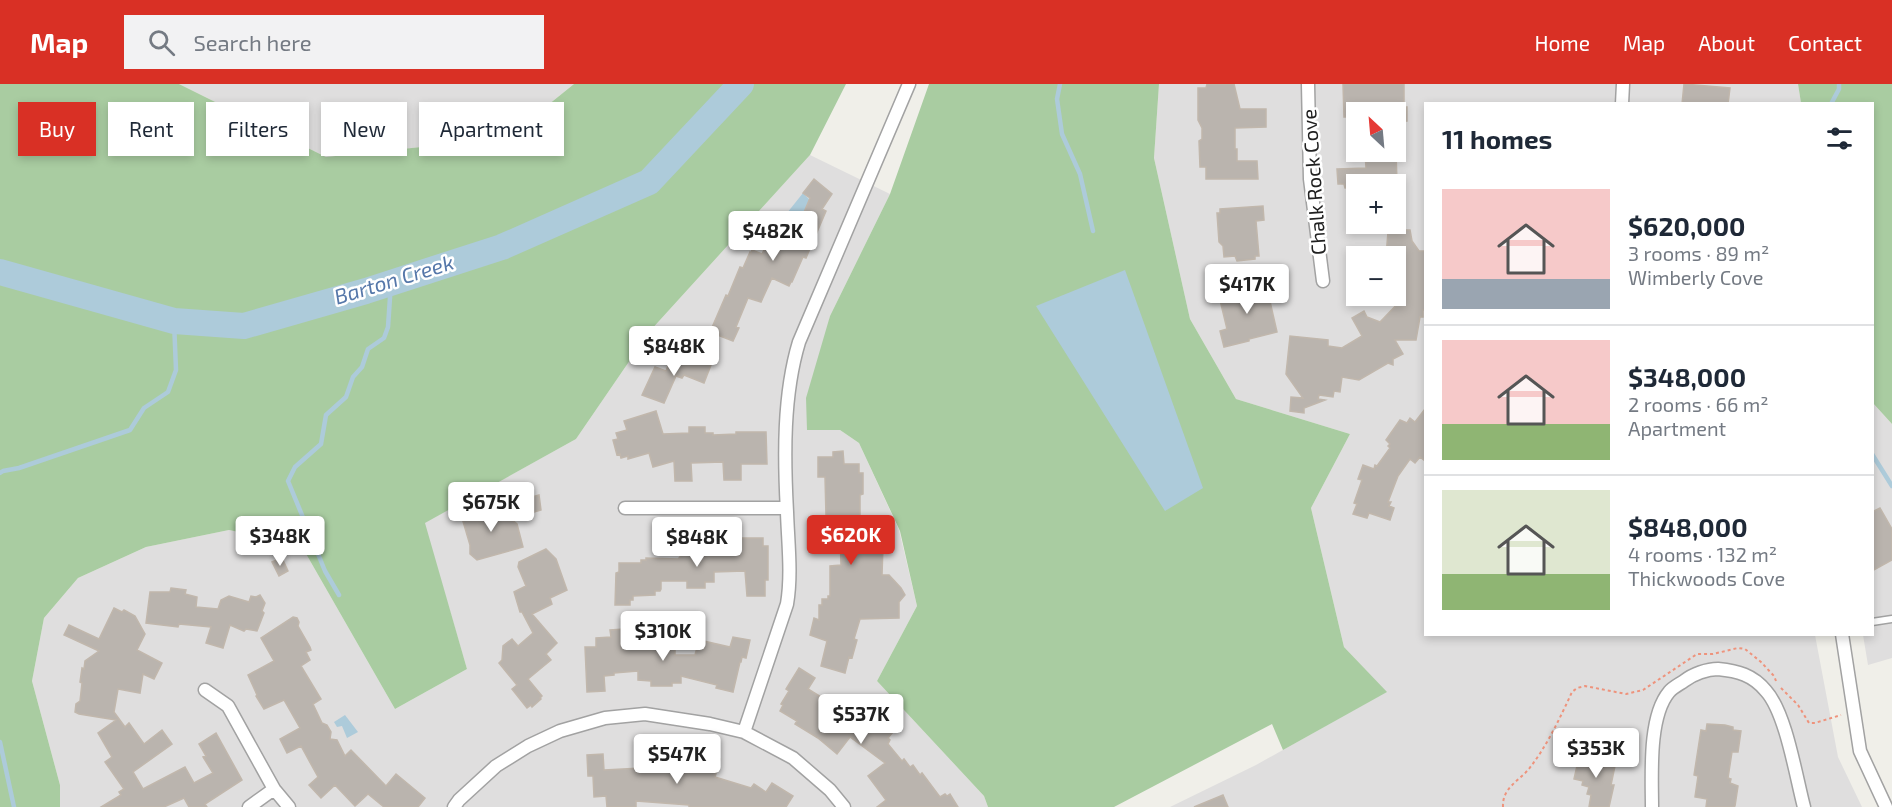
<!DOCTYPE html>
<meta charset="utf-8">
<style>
body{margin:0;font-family:"Exo 2",sans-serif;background:#f2f2f3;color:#1f2937;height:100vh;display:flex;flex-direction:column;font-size:22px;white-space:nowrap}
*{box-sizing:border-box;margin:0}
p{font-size:20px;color:#747a83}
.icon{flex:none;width:33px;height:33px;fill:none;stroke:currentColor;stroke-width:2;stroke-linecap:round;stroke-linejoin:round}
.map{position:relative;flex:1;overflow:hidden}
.panel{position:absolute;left:1424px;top:18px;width:450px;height:534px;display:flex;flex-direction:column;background:#fff;border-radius:0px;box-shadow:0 3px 9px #0003}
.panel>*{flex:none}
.banner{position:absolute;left:18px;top:18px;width:570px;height:54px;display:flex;gap:12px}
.needle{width:39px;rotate:334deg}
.tools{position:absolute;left:1346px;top:18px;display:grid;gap:12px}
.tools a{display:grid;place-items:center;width:60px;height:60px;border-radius:0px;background:#fff;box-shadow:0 3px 9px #0003;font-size:30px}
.price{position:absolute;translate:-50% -51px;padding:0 14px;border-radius:6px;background:#fff;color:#222;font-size:20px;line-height:39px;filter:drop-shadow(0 2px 3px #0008)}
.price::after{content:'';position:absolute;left:50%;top:36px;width:18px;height:14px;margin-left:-9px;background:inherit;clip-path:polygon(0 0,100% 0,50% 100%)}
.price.current{background:#d93025;color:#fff}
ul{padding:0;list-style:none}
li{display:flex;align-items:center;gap:18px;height:150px;padding:0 18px}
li+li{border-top:2px solid #e0e1e3}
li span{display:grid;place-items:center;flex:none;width:168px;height:120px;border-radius:0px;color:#555}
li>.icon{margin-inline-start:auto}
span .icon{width:72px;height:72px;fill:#fffc;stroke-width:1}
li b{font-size:26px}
h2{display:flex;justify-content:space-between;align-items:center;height:72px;padding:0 18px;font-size:26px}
.tag{padding:0 21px;border-radius:0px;background:#fff;box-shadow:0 3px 9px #0003;font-size:21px;line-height:54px}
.tag.current{background:#d93025;color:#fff}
header{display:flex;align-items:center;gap:36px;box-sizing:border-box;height:84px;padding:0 30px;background:#d93025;color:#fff}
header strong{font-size:28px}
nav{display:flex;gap:33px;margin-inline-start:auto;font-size:21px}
.search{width:420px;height:54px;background:#f2f2f3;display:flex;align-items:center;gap:15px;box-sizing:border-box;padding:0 21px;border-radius:0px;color:#747a83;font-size:22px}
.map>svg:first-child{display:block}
.residential{fill:#dfdede;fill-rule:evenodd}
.forest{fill:#a9cca1}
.water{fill:#adcbda}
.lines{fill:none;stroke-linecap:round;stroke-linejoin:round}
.stream{stroke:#adcbda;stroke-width:4.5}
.river{stroke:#adcbda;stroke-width:26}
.building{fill:#bab4ae;stroke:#c1b7ac;stroke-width:1.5}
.lane-casing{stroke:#a2a2a2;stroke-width:9}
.street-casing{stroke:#a2a2a2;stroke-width:15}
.path{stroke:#ee937c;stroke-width:2;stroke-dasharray:3 3;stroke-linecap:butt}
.lane{stroke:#fff;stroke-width:6}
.street{stroke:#fff;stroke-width:12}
.labels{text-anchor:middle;stroke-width:5;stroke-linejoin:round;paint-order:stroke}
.street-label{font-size:20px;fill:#212121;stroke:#fff}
.water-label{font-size:21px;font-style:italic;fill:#5577a9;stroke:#fff}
</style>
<header>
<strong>Map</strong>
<div class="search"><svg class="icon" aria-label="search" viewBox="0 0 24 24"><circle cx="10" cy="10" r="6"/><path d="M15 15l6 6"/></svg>Search here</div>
<nav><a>Home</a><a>Map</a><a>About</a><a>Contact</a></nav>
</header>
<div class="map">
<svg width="1892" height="723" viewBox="0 0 1892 723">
<rect width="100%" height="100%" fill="#f0efe9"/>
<!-- residential -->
<path class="residential" d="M179,0H574L507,54L326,73Z
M1159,0H1798L1801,19L1425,20V550L1815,551L1838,673L1862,723H1170L1256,681L1386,608L1344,563L1311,424L1350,350L1236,315L1190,235L1154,74ZM1356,28H1395V68H1356ZM1356,100H1395V140H1356ZM1356,172H1395V212H1356Z
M810,71L890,110L830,232L807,346H840L859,359L899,446L917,522L877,597L984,712L988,723H60V701L32,597L44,534L78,494L146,463L229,446L301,461L395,625L467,585L424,439L576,355L650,247Z
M1872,318L1892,340V574L1868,581L1863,551L1872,550Z"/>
<!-- forest -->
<path class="forest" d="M0,0H179L326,73L507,54L574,0H846L810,71L650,247L576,355L425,439L467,585L395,625L301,461L229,446L146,463L78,494L44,534L32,597L60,701V723H0Z
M929,0H1159L1154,74L1190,235L1236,315L1350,350L1311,424L1344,563L1387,608L1283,666L1272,640L1114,723H988L984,712L877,597L917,522L900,447L859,359L840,346H807L806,314L830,232L890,110Z
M1798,0H1892V340L1872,318V20L1801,19Z"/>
<!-- water -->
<path class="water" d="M803,109L809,115V119L802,131L794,128L790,132L787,129Z
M1125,186L1203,404L1165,427L1036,222Z
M345,631L358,648L347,654L342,642L337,643L334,638Z"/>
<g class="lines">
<!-- stream -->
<path class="stream" d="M1060,0L1057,15L1062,50L1080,90L1093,147
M1831,20L1839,5V0
M1872,370L1892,402
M0,389L3,387L19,384L130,346L144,324L168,308L176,286L174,237
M339,511L325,487L288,397L295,383L321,360L326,331L346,313L353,293L362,283L368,265L384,254L388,243L391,199
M0,658L14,723"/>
<!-- river -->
<path class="river" d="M0,188L174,237L244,242L366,207L502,163L649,98L741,0"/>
</g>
<!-- building -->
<path class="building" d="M1207,0H1234L1240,25H1266V43L1235,44V65H1237V77H1257L1258,95H1206V83H1200L1199,57L1202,55V44L1198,36V4H1206Z
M1343,0H1404V23H1407V37L1395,38V28H1356V33H1344Z
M1684,0L1730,4L1728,20H1682Z
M1365,68H1396L1397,98L1363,99L1356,100V103L1345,104L1344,100H1338L1337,85L1366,84Z
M814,95L832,110L822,125L826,127L806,174L803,173L792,198H791L789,202L772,194L761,218L748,214L736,243L739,244L733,257L710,248L726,211L728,212L740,183L743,184L750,168L751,169L752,166L762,170L769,156L771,157L775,146L780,148L784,140L789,142L794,130L802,133L810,114L803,109Z
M1263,122L1264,136L1256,137L1259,172H1255V175L1237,177L1235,172L1224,173L1223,162L1219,158L1217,129H1220V125Z
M1398,146H1410L1412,157L1419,167H1425V226H1423V233H1420L1416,256H1395L1403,270L1393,275V281L1388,279L1359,296L1342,293L1340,308L1334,307L1333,313L1319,311L1318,315L1325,316L1304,324V329L1290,327L1291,313L1303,314L1286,290L1290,252L1328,256V262L1342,264L1362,252L1352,234L1364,227L1367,233L1380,238L1404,213H1395V172H1386L1388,148L1398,149Z
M1266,200L1277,248L1249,255V257L1224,263L1220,247L1227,245L1220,216L1226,214L1225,210Z
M672,271L693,279L694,275L711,281L704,299L684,291L682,294L676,292L664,319L642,311L655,283L666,287Z
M1425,325V377L1420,373L1415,379L1410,375L1398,392L1388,418H1391L1389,422L1394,424L1390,436L1369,429L1367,434L1353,430L1357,420L1354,419L1362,396L1358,395L1363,381L1374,385L1375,381L1377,382L1390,364L1388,362L1390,360L1386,356L1400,336L1407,339L1410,334L1415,338Z
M656,327L663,350L689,349V343H705V349H713V351L736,350V348H766L767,380H741V396H724L723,378L691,379L692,397H675L674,377L653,383L649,369L628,375V372L621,374L620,370L617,371L613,356L618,355L616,349L627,346L624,337Z
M843,367L844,380H859V389H863V410L860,411V432H877V457L883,462L882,491H889L901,504L905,511L899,518V534L860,535L854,555L857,556L852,574L849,573L845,589L821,582L827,557L810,551L814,534L819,536V521H822V515H828V512H830V482L841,481L840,450H819V432H826L825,393H818V373H833V368Z
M531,410L532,413L539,411L541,426L514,434L509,416Z
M492,420L517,440L523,463L477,476L470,470V461L462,434L490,425Z
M1880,424L1892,445V476L1872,487V428Z
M696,454H763V462H768V496H765V512H747L745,487L714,488V498H705V504H687V497H661V505L660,507H655V511L633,512V516H630V521H615L616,489L619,488V479H641V476H646V474L678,475L680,473V470L696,468Z
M546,465L556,475L567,506L550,514L552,520L532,530L557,559L546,570L551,576L528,595L542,612L540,614L541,615L532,623L531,621L527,624L512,605L517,601L499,579L502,576L503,562L512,555L518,562L533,549L522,528H520L514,508L526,502L518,483L519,478Z
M282,474L288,487L279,492L272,478Z
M171,504L186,506L185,510L197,513L196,523L218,525L221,516L229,512L249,518L251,512L256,513L260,511L265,519L262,527L264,529L257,547L246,545L244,547L230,541L223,564L206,559L211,543L179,540L178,543L146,539L150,508H170Z
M114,524L122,528L124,526L135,532L145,550L137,566L162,579L154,595L143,590L140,609L118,605L114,628L125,643L129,639L144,660L162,646L172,660L133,688L143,705L185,683L194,699L213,689L203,673L206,672L199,660L216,649L242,696L205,720L207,723H189L184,714L164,723H101L121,711L119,708L124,705L105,678L112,673L98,649L116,636L79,630L75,628L76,620L80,617L82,599L80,598L82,584L84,585L85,577L99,567L64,551L69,541L99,555Z
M293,533L297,534L299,538L298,542L310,563L311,566L306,568L310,576L301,582L321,615L313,620L322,639L327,641L331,648L330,655L337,656L345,672L351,666L386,702L396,690L425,714L418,723H384L368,710L355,722L335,701L321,714L309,701L318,693L301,662L287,669L280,655L300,644L284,616L264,625L256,612L257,611L248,591L274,577L261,554Z
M624,545L625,553L659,554V564H675V571H695L699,556L730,563L733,553L750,556L746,574L742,573L741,578H740L733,608L716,604L717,601L681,592V599H672V602H651V597L638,596V587L614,589V591L604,592L605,607L587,608L585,563H596V554L611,553L610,546Z
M799,584L815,594L808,605L847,629L849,626L856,632L863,623L876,633L875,635L892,649L888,654L890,656L888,660L902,677L904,675L910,683L913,681L920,691L922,689L940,713L945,710L947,712L950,710L958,723H877L886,716L868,692L885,679L850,653L837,670L818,654L795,640L797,637L780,627L783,621L781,620L789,607L786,605Z
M1707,640L1725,641L1733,643V646L1741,647L1738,668H1732L1728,694L1731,695L1730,699L1738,702L1735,722L1733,723H1706L1707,715L1695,713L1698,692L1694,691L1701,646L1706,647Z
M642,664L660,665L659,680L678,681V686L697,688L700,678H702L704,671L720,675L715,693L751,704L754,700L766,708L772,699L793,712L786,723H689V721L636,717V723H607L606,712L594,713L593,692H588L587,671L603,670L604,686L641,684Z
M1589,669L1606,673V676H1610L1609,679L1615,682L1611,701H1614L1609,723H1589L1591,711L1587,710L1589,703L1582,701L1583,697L1574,695L1579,673L1580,674L1581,670L1588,672Z
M1223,711L1228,723H1194Z"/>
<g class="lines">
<!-- lane casing -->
<g class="lane-casing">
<path id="lane" d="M1872,538L1892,535"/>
</g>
<!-- street casing -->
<g class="street-casing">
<path id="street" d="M1308,0L1310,95L1323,197
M1622,20L1623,0
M625,424H786
M1842,550L1860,667L1886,723
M205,606L228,622L274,705L289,723
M744,648L787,520C792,490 788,459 787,428C784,373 783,311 799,258L909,0
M249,723L274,705
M454,723L459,716L496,682L528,662L560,647L605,634L645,630L710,640L744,648L793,674L830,706L844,723
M1652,723C1652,692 1648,633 1669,608C1673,603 1680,600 1684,597C1693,590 1707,585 1718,585C1738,587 1753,591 1766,607C1786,629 1796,693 1804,723"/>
</g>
<!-- path -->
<path class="path" d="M1781,604L1798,621L1809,639H1815L1841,631
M1503,723C1502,705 1517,698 1528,686C1546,664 1560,634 1572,608L1577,604L1585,602L1626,610L1643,606L1697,570H1713L1738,564L1745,565L1761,578L1774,592L1776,597"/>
<!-- lane -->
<use href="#lane" class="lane"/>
<!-- street -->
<use href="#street" class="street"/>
</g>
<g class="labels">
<!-- street labels -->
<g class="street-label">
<text transform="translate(1314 98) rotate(-94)" y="7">Chalk Rock Cove</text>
</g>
<!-- water labels -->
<g class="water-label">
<text transform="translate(394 196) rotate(-17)" y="7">Barton Creek</text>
</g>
</g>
</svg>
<div class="tools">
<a><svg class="needle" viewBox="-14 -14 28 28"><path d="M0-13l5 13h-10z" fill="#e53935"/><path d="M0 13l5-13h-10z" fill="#747a83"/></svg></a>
<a>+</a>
<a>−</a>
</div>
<b class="price" style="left:773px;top:178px">$482K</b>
<b class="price" style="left:1247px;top:231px">$417K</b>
<b class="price" style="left:674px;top:293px">$848K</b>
<b class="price" style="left:491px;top:449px">$675K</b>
<b class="price current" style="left:851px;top:482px">$620K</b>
<b class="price" style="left:280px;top:483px">$348K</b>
<b class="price" style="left:697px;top:484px">$848K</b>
<b class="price" style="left:663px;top:578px">$310K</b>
<b class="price" style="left:861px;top:661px">$537K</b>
<b class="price" style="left:1596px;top:695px">$353K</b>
<b class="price" style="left:677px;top:701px">$547K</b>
<div class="banner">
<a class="tag current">Buy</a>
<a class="tag">Rent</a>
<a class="tag">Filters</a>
<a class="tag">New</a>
<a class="tag">Apartment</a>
</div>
<section class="panel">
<h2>11 homes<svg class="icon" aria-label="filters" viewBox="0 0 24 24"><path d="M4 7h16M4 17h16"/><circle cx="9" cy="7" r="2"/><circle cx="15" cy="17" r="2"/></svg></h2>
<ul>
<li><span style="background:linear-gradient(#f6c9c9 75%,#9aa5b1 0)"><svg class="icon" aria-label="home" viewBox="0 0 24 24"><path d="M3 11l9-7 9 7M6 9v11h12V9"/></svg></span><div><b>$620,000</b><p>3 rooms · 89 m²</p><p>Wimberly Cove</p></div></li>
<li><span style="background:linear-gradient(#f6c9c9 70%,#8fb573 0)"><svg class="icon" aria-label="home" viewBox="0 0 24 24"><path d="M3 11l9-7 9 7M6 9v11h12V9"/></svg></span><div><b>$348,000</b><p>2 rooms · 66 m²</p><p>Apartment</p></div></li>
<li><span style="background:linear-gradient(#dfe7d0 70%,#8fb573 0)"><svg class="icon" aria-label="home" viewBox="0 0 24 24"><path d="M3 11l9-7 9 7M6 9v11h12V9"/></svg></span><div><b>$848,000</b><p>4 rooms · 132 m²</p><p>Thickwoods Cove</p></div></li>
</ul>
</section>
</div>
